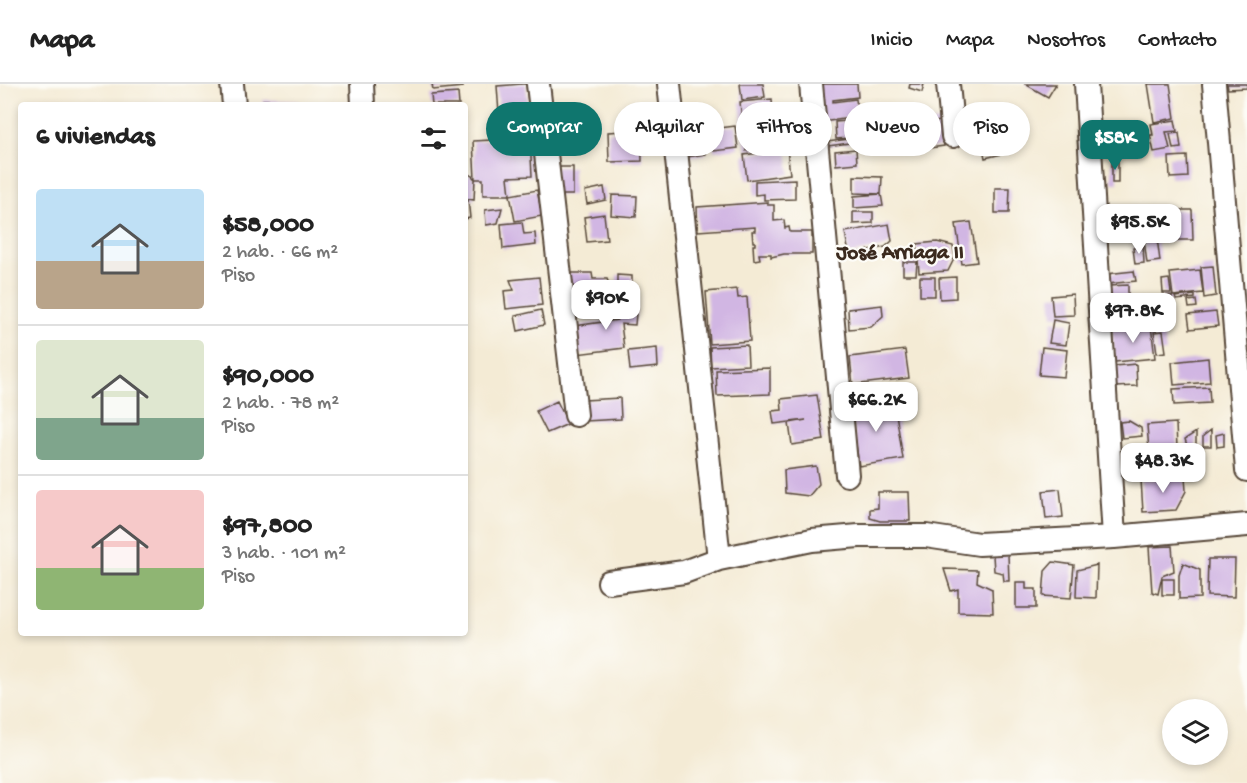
<!DOCTYPE html>
<html lang="es">
<meta charset="utf-8">
<style>
body{margin:0;font-family:"Gochi Hand",sans-serif;background:#f6f6f6;color:#222;height:100vh;display:flex;flex-direction:column;font-size:22px;white-space:nowrap}
*{box-sizing:border-box;margin:0}
p{font-size:20px;color:#767676}
.icon{flex:none;width:33px;height:33px;fill:none;stroke:currentColor;stroke-width:2;stroke-linecap:round;stroke-linejoin:round}
.map{position:relative;flex:1;overflow:hidden}
.side{position:absolute;left:18px;top:18px;width:450px;height:534px;display:flex;flex-direction:column;background:#fff;border-radius:6px;box-shadow:0 3px 9px #0003}
.side>*{flex:none}
.banner{position:absolute;left:486px;top:18px;width:570px;height:54px;display:flex;gap:12px}
.fabs{position:absolute;left:1162px;top:615px;display:grid;gap:12px}
.fabs a{display:grid;place-items:center;width:66px;height:66px;border-radius:50%;background:#fff;box-shadow:0 3px 9px #0003;font-size:30px}
.price{position:absolute;translate:-50% -51px;padding:0 14px;border-radius:12px;background:#fff;color:#222;font-size:20px;line-height:39px;filter:drop-shadow(0 2px 3px #0008)}
.price::after{content:'';position:absolute;left:50%;top:36px;width:18px;height:14px;margin-left:-9px;background:inherit;clip-path:polygon(0 0,100% 0,50% 100%)}
.price.on{background:#0f766e;color:#fff}
ul{padding:0;list-style:none}
li{display:flex;align-items:center;gap:18px;height:150px;padding:0 18px}
li+li{border-top:2px solid #e0e0e0}
li span{display:grid;place-items:center;flex:none;width:168px;height:120px;border-radius:6px;color:#555}
li>.icon{margin-inline-start:auto}
span .icon{width:72px;height:72px;fill:#fffc;stroke-width:1}
li b{font-size:26px}
h2{display:flex;justify-content:space-between;align-items:center;height:72px;padding:0 18px;font-size:26px}
.pill{padding:0 21px;border-radius:27px;background:#fff;box-shadow:0 3px 9px #0003;font-size:21px;line-height:54px}
.pill.on{background:#0f766e;color:#fff}
header{display:flex;align-items:center;gap:36px;box-sizing:border-box;height:84px;padding:0 30px;background:#fff;border-bottom:2px solid #e0e0e0}
header strong{font-size:28px}
nav{display:flex;gap:33px;margin-inline-start:auto;font-size:21px}
.map>svg:first-child{display:block}
.building{fill:#d1b6e3}
.lines{fill:none;stroke-linecap:round;stroke-linejoin:round}
.minor-casing{stroke:#574739;stroke-width:26}
.minor{stroke:#fff;stroke-width:22}
.labels{text-anchor:middle;stroke-width:4.5;stroke-linejoin:round;paint-order:stroke}
.neighbourhood-label{font-size:21px;font-weight:bold;fill:#3b2a1e;stroke:#fdfcf7}
</style>
<header>
<strong>Mapa</strong>
<nav><a>Inicio</a><a>Mapa</a><a>Nosotros</a><a>Contacto</a></nav>
</header>
<div class="map">
<svg width="1247" height="699" viewBox="0 0 1247 699">
<rect width="100%" height="100%" fill="#fdfcf7"/>
<filter id="ink" filterUnits="userSpaceOnUse"><feTurbulence type="fractalNoise" baseFrequency=".0167" numOctaves="2"/><feDisplacementMap in="SourceGraphic" scale="12" xChannelSelector="R" yChannelSelector="G"/><feConvolveMatrix kernelMatrix="1 2 1 2 8 2 1 2 1" color-interpolation-filters="sRGB"/></filter>
<filter id="wash" filterUnits="userSpaceOnUse"><feTurbulence type="fractalNoise" baseFrequency=".008" numOctaves="4" result="noise"/><feDisplacementMap in="SourceGraphic" scale="24" xChannelSelector="R" yChannelSelector="G"/><feGaussianBlur stdDeviation="1.35" result="paint"/><feColorMatrix in="noise" values="0 0 0 0 0 0 0 0 0 0 0 0 0 0 0 0 0 1.4 0 .05"/><feComposite in="paint" operator="in"/></filter>
<g filter="url(#wash)">
<rect width="100%" height="100%" fill="#f4ebd5"/>
<g id="blocks">
<!-- building -->
<path class="building" d="M432,0H462L463,3L433,6Z
M522,0H526L529,28L499,30L497,2Z
M740,0H763L765,13L742,16Z
M818,0H857L858,13L833,16V18L856,15L858,33L822,38Z
M910,0H924L922,8L909,4Z
M1025,0H1056L1048,13Z
M1148,0H1170L1175,34L1154,38Z
M1227,0H1247V4L1228,5Z
M458,9L459,21H432L431,11Z
M772,15L773,35L742,38L740,18Z
M263,16L298,17V21H263Z
M859,36L860,53L836,55L835,38Z
M1175,36L1177,47L1166,48L1170,65L1154,68L1150,51H1153L1151,40Z
M941,37L944,62L922,65L919,40Z
M780,38L784,61L746,67L743,44Z
M735,42L738,64L714,67L712,45Z
M1136,44L1137,57L1106,60L1105,46Z
M641,46L642,77L609,78L608,48Z
M1096,46H1103L1104,68H1097Z
M554,47L580,48V60H554Z
M1179,49L1181,64L1173,65L1170,50Z
M702,50L706,70L688,73L684,53Z
M530,54L532,92L508,93L510,111H483V95H475L474,116L468,115L470,134L465,135V91H471L475,95L473,57Z
M849,55V59L821,63L820,59Z
M1004,59L1006,69L985,74L983,64Z
M787,65L790,90L747,96L744,71Z
M856,65L857,79L836,81L835,67Z
M1187,72L1188,93L1170,94L1169,73Z
M1112,75H1118V99H1112Z
M555,83H573V111H555Z
M854,92L882,93L881,110L854,109Z
M795,95V115L764,116V110L755,111V97Z
M604,103L606,116L587,120L585,107Z
M995,104H1010L1009,129H995Z
M537,106L542,132L515,137L510,111Z
M881,110L883,122L854,124V112Z
M612,111L637,112L636,133L611,131Z
M768,118V121H774V137L784,136L785,144L789,143L790,148H812V170H784L771,173V170H759L760,175L754,176L753,161H755V158H753L752,147H755V143L698,147L697,123Z
M502,124L498,139L486,141L485,126Z
M1158,126H1192L1193,156H1159Z
M853,128H873V139L853,140Z
M604,130L607,156L587,158L584,133Z
M522,138L524,150L535,149L536,161L503,165L501,140Z
M971,138L977,178L962,180L956,140Z
M889,140L892,157L885,163L849,170L845,148Z
M1157,154L1160,177L1147,179L1144,156Z
M937,158L953,162L955,173L948,187L919,189L917,160Z
M1143,162L1144,179L1135,180L1133,164Z
M903,178H917L916,191H903Z
M1213,182L1216,212L1204,214L1201,183Z
M1200,186L1203,209L1173,212L1170,189Z
M1134,187L1136,197L1107,200L1106,190Z
M568,189H592L593,195H607L615,214H568Z
M617,191L632,192V211H617Z
M539,193L542,221L506,225L504,207L514,206L510,196Z
M920,193H935V212H920Z
M956,193V214L940,215L939,194Z
M1169,195L1171,209H1163L1162,196Z
M1128,201V213L1109,214L1108,202Z
M737,205L738,214L747,213L750,257L710,260L706,208Z
M1073,210L1074,231L1053,232L1051,212Z
M1172,211V217L1163,218L1162,212Z
M1195,211V214L1176,216L1175,213Z
M619,216L637,218L635,241L621,240L624,264L577,270L574,242L617,236Z
M1196,216L1197,223L1189,224L1188,217Z
M882,221L883,232L871,243L849,245L848,225Z
M541,226L544,241L518,247L515,232Z
M1216,228L1218,242L1190,245L1188,231Z
M1053,236L1069,239L1066,261L1049,259Z
M1151,242L1155,274L1115,278L1112,245Z
M1163,247L1166,268L1157,269L1154,248Z
M747,261L748,281L711,283L710,263Z
M1042,263L1067,266L1064,293L1039,291Z
M657,264L658,283L630,286L628,267Z
M905,266L909,294L853,301L850,273Z
M1208,274L1210,298L1174,301L1172,278Z
M1136,280L1137,302L1115,303L1114,282Z
M770,284V310L717,312L716,286Z
M1209,303L1210,319L1174,321L1173,305Z
M817,311L824,356L792,361L789,339L806,336L774,340L772,327L782,326L781,315Z
M620,314L621,335L585,337L584,316Z
M856,314L880,322L886,319L895,323L903,375L859,382L852,330L857,327Z
M557,317L568,340L547,349L536,327Z
M1129,337L1141,344L1142,352L1122,354L1120,338Z
M1176,339L1177,365L1149,367L1147,341Z
M1211,346V362H1203V352Z
M1196,348V363L1188,365L1185,355Z
M1224,349V362L1217,363L1216,351Z
M816,382L819,400L809,412L785,409L784,386Z
M1185,393L1186,407L1176,426L1143,428L1141,396Z
M1060,405L1063,433L1046,435L1043,407Z
M878,408H909L910,437H880L870,434V425L878,424Z
M1172,462L1174,487L1162,492L1158,510L1152,508L1149,463Z
M1008,470L1009,497H1004L1003,489L994,487L993,471Z
M1208,475H1235L1234,513L1207,512Z
M1053,478L1074,481L1071,514L1043,512L1045,487Z
M1183,479L1200,486V514L1179,515V491Z
M1097,481L1096,514L1076,513L1077,486Z
M944,485L978,486L977,498L992,505L993,529L958,528V505L951,507Z
M1162,495H1174V511H1162Z
M1016,498H1026V505H1036V524H1016Z"/>
</g>
</g>
<g filter="url(#ink)">
<use href="#blocks" fill-opacity="0" stroke="#574739" stroke-width="1.5"/>
<g class="lines">
<!-- minor casing -->
<g class="minor-casing">
<path id="minor" d="M232,0L234,21
M362,0L363,21
M538,0L576,331
M669,0L719,475
M811,0L847,391
M948,0L953,52
M1086,0L1114,453
M1214,0L1247,386
M609,498L684,488L719,475L812,456L859,452H926L979,460L1114,453L1247,441"/>
</g>
<!-- minor -->
<use href="#minor" class="minor"/>
</g>
</g>
<g class="labels">
<!-- neighbourhood labels -->
<g class="neighbourhood-label">
<text x="900" y="174">José Arriaga II</text>
</g>
</g>
</svg>
<div class="fabs">
<a><svg class="icon" aria-label="layers" viewBox="0 0 24 24"><path d="M12 4l9 5-9 5-9-5zM3 14l9 5 9-5"/></svg></a>
</div>
<b class="price on" style="left:1115px;top:87px">$58K</b>
<b class="price" style="left:1139px;top:171px">$95.5K</b>
<b class="price" style="left:606px;top:247px">$90K</b>
<b class="price" style="left:1133px;top:260px">$97.8K</b>
<b class="price" style="left:876px;top:349px">$66.2K</b>
<b class="price" style="left:1163px;top:410px">$48.3K</b>
<div class="banner">
<a class="pill on">Comprar</a>
<a class="pill">Alquilar</a>
<a class="pill">Filtros</a>
<a class="pill">Nuevo</a>
<a class="pill">Piso</a>
</div>
<section class="side">
<h2>6 viviendas<svg class="icon" aria-label="filters" viewBox="0 0 24 24"><path d="M4 7h16M4 17h16"/><circle cx="9" cy="7" r="2"/><circle cx="15" cy="17" r="2"/></svg></h2>
<ul>
<li><span style="background:linear-gradient(#bfe0f5 60%,#b9a48a 0)"><svg class="icon" aria-label="home" viewBox="0 0 24 24"><path d="M3 11l9-7 9 7M6 9v11h12V9"/></svg></span><div><b>$58,000</b><p>2 hab. · 66 m²</p><p>Piso</p></div></li>
<li><span style="background:linear-gradient(#dfe7d0 65%,#7fa58c 0)"><svg class="icon" aria-label="home" viewBox="0 0 24 24"><path d="M3 11l9-7 9 7M6 9v11h12V9"/></svg></span><div><b>$90,000</b><p>2 hab. · 78 m²</p><p>Piso</p></div></li>
<li><span style="background:linear-gradient(#f6c9c9 65%,#8fb573 0)"><svg class="icon" aria-label="home" viewBox="0 0 24 24"><path d="M3 11l9-7 9 7M6 9v11h12V9"/></svg></span><div><b>$97,800</b><p>3 hab. · 101 m²</p><p>Piso</p></div></li>
</ul>
</section>
</div>
